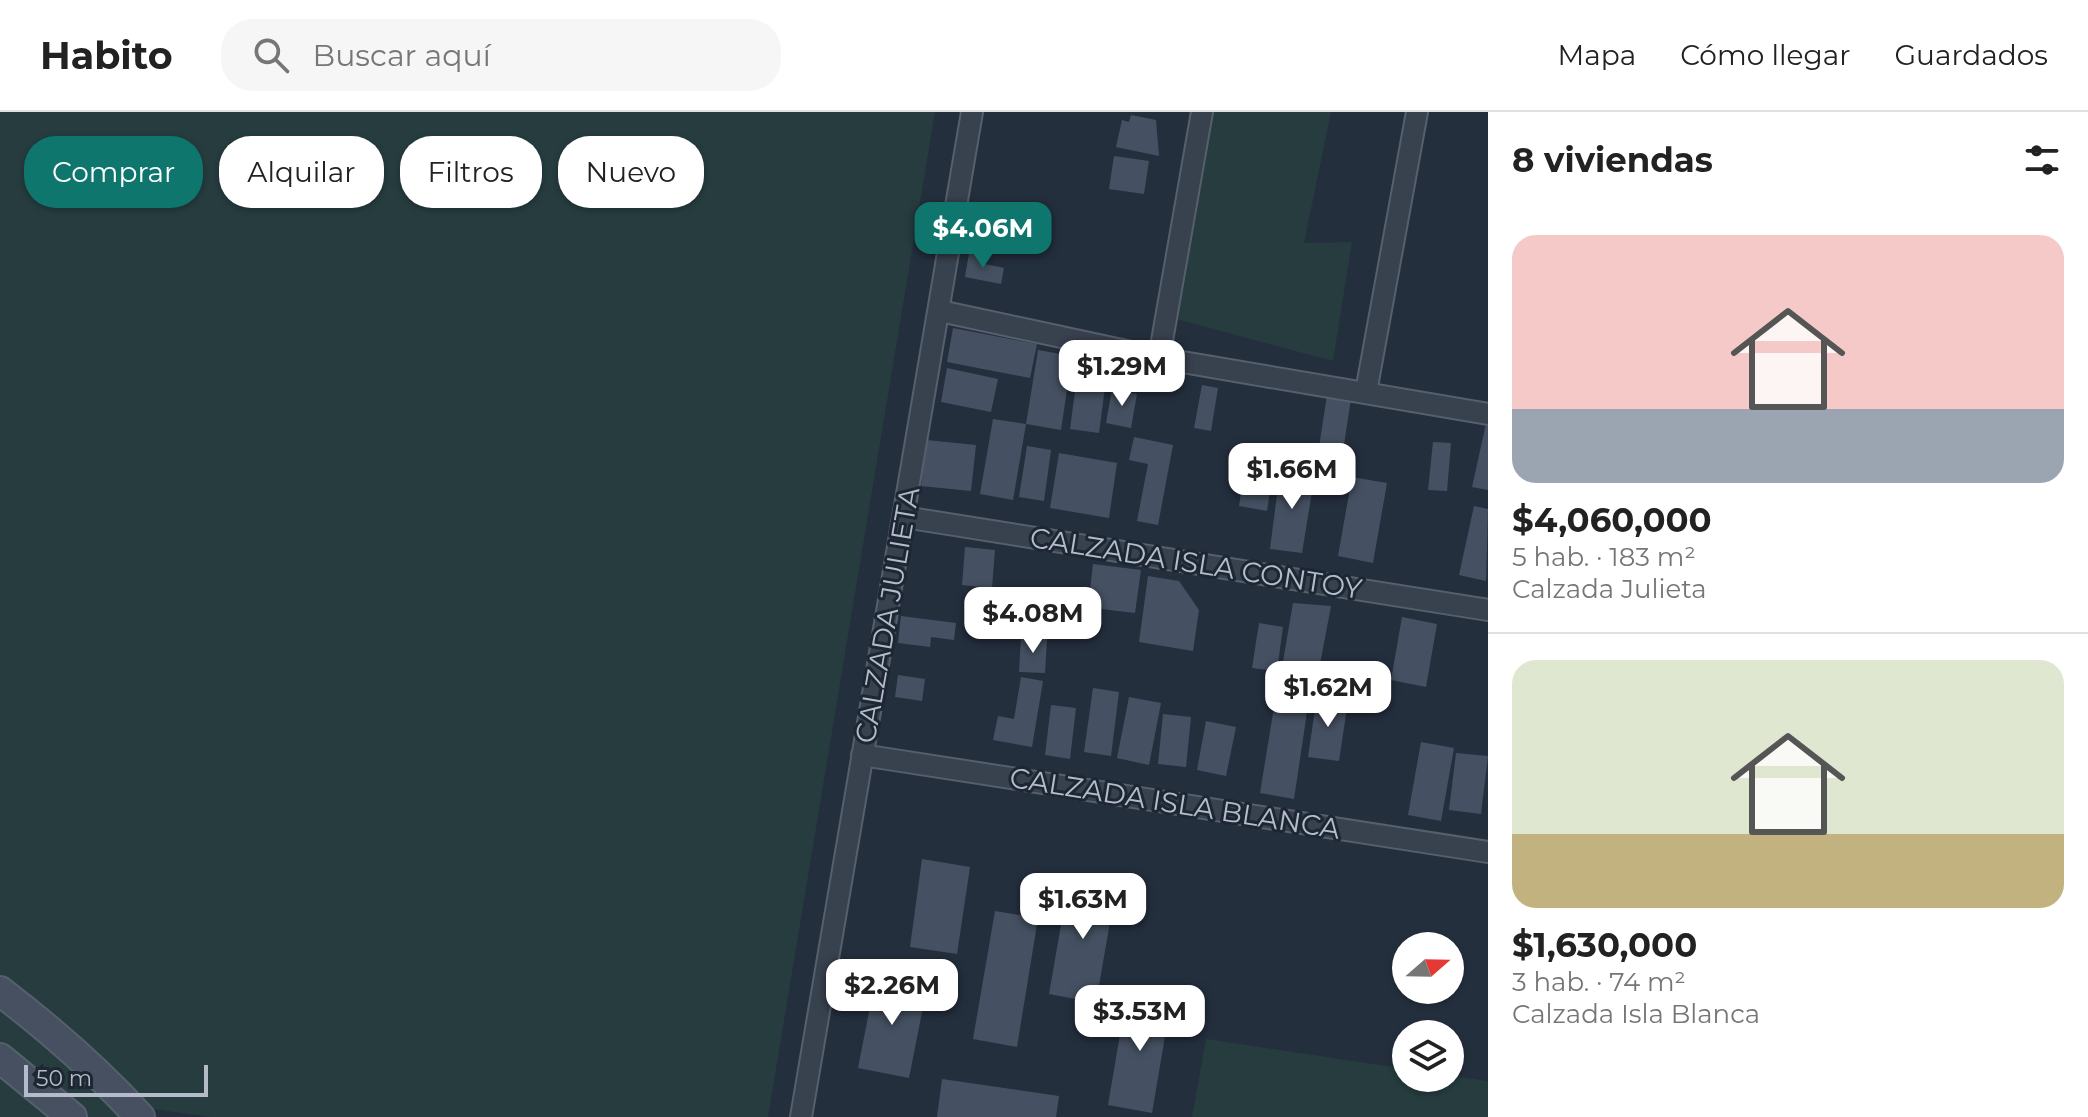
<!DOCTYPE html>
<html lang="es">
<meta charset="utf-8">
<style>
body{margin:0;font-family:Montserrat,sans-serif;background:#f6f6f6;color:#222;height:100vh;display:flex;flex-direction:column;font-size:30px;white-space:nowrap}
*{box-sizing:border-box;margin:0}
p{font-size:26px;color:#767676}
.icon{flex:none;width:44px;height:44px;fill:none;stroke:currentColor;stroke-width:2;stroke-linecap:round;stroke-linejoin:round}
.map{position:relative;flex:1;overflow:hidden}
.side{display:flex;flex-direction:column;background:#fff;width:600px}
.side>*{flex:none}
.banner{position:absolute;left:24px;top:24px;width:760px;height:72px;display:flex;gap:16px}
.needle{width:52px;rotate:70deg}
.controls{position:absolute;left:1392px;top:820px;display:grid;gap:16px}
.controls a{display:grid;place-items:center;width:72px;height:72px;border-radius:50%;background:#fff;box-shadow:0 2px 6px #0004;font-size:40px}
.scale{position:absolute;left:24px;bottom:20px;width:184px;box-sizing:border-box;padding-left:8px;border:4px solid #b4bcc9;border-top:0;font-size:22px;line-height:28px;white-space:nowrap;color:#b4bcc9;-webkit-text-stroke:6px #1d2633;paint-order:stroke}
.price{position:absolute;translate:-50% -68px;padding:0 18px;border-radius:16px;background:#fff;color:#222;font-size:26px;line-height:52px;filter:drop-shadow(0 2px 4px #0008)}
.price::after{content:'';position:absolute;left:50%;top:48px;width:24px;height:18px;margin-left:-12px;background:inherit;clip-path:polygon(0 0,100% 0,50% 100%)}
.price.selected{background:#0f766e;color:#fff}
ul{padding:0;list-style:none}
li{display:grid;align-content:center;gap:16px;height:424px;padding:0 24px}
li+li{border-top:2px solid #e0e0e0}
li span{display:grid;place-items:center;height:248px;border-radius:24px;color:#555}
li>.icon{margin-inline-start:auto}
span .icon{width:144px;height:144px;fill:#fffc;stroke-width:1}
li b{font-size:34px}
h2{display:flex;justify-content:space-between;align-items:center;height:96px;padding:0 24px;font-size:34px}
.tag{padding:0 28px;border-radius:32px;background:#fff;box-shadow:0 2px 6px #0004;font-size:28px;line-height:72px}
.tag.selected{background:#0f766e;color:#fff}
header{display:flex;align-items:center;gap:48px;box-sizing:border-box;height:112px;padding:0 40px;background:#fff;border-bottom:2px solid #e0e0e0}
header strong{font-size:38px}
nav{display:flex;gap:44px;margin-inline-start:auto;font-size:28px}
.search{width:560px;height:72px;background:#f6f6f6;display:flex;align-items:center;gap:20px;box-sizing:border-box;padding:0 28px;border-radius:32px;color:#767676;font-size:30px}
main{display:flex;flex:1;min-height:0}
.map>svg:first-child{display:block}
.green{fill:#263c3f}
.building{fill:#455162}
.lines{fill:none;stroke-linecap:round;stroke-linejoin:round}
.minor-casing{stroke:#565f6c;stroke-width:24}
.secondary-casing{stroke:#565f6c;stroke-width:32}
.minor{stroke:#38414e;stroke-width:20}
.secondary{stroke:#465061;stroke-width:28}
.labels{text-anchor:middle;stroke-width:6;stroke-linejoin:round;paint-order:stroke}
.street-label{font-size:28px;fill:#b4bcc9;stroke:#1d2633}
</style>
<header>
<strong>Habito</strong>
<div class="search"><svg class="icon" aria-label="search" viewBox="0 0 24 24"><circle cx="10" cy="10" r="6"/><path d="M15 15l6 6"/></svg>Buscar aquí</div>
<nav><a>Mapa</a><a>Cómo llegar</a><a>Guardados</a></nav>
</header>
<main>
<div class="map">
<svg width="1488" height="1005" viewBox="0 0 1488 1005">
<rect width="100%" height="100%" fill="#242f3e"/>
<!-- green -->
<path class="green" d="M0,0H935L768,1005H210L153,997L157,1005H0Z
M1212,0H1331L1304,131L1352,130L1333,249L1176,207Z
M1206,927L1406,957V966L1450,964L1488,969V1005H1192Z"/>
<!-- building -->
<path class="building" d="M1131,3L1156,8L1159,44L1116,35L1122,8L1129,10Z
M1114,44L1149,49L1144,82L1109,77Z
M969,141L987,144L985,152L1004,156L1001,172L965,165Z
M953,216L1037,232L1030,266L947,250Z
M1038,238L1072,244L1061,318L1026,312Z
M1080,241L1109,245L1099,321L1070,317Z
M947,256L998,267L991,300L941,290Z
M1202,273L1218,276L1211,319L1194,316Z
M1112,277L1137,282L1131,316L1106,311Z
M1327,283L1351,287L1339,365L1315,361Z
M993,307L1026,312L1013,388L980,382Z
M1487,307L1488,308V378L1472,375Z
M1134,325L1173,333L1158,413L1137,409L1148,352L1129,348Z
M926,328L976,333L971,379L921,374Z
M1433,330L1451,331L1447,379L1428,378Z
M1027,334L1051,338L1044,389L1019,385Z
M1059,341L1117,351L1109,406L1050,396Z
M1280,359L1315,361L1302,441L1270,437Z
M1244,361L1272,366L1267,399L1239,394Z
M1352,365L1387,371L1373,451L1338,444Z
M1474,394L1488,397L1486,469L1459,463Z
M965,435L995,438L992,476L962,473Z
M1093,452L1141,458L1135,501L1093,496L1092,506L1076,504L1079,478L1090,479Z
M1148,464L1179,469L1199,498L1193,539L1139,530Z
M1012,482L1030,485L1027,512L1008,509Z
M1293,491L1331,494L1317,568L1281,561Z
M901,504L956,511L954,528L931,525L930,535L898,531Z
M1402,505L1437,512L1426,575L1391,568Z
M1259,511L1283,515L1277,559L1252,556Z
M1021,525L1047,527L1045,561L1019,560Z
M898,563L925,567L922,589L895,585Z
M1021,565L1043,569L1032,635L993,628L998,604L1014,607Z
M1093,576L1119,580L1111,644L1084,640Z
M1317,584L1348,589L1339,649L1308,645Z
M1129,585L1161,591L1149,653L1117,646Z
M1051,593L1076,596L1070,647L1045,643Z
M1274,595L1307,600L1294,687L1260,681Z
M1163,602L1191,605L1186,655L1158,652Z
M1206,609L1236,615L1226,664L1197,658Z
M1421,630L1454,636L1441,709L1408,703Z
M1456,641L1488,644L1481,702L1449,698Z
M922,747L970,755L957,842L910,835Z
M1069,767L1116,775L1096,891L1049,882Z
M995,799L1038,806L1017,935L973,927Z
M876,864L927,875L909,966L858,956Z
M1127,881L1171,889L1152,1001L1108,993Z
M942,967L1059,984L1056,1005H937Z"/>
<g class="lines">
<!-- minor casing -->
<g class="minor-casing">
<path id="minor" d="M940,199L1159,246L1488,302
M1159,246L1202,0
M1366,280L1417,0
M904,405L1488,498
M862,643L1488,740
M801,1005L972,0"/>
</g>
<!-- secondary casing -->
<g class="secondary-casing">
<path id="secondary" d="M0,879C51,918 97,958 140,1005
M0,946L72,1005"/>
</g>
<!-- minor -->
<use href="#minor" class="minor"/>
<!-- secondary -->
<use href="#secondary" class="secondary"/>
</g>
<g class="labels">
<!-- street labels -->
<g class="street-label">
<text transform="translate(1196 451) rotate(9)" y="10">CALZADA ISLA CONTOY</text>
<text transform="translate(887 503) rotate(-80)" y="10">CALZADA JULIETA</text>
<text transform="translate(1175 691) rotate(9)" y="10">CALZADA ISLA BLANCA</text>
</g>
</g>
</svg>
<div class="controls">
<a><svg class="needle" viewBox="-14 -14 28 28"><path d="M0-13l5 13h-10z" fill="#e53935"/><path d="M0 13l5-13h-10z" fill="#767676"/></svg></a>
<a><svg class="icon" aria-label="layers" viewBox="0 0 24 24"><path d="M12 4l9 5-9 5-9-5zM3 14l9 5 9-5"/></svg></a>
</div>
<div class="scale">50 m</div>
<b class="price selected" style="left:983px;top:158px">$4.06M</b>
<b class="price" style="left:1122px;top:296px">$1.29M</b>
<b class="price" style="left:1292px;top:399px">$1.66M</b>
<b class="price" style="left:1033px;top:543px">$4.08M</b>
<b class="price" style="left:1328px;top:617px">$1.62M</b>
<b class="price" style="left:1083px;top:829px">$1.63M</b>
<b class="price" style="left:892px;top:915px">$2.26M</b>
<b class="price" style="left:1140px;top:941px">$3.53M</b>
<div class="banner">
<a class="tag selected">Comprar</a>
<a class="tag">Alquilar</a>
<a class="tag">Filtros</a>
<a class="tag">Nuevo</a>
</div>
</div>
<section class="side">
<h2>8 viviendas<svg class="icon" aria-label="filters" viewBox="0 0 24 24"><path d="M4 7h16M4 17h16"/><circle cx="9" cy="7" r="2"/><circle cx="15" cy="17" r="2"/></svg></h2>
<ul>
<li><span style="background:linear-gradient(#f6c9c9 70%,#9aa5b1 0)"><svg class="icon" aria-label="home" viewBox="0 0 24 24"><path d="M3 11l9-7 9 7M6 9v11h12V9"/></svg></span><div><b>$4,060,000</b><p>5 hab. · 183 m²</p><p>Calzada Julieta</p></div></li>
<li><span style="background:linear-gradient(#dfe7d0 70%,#c2b280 0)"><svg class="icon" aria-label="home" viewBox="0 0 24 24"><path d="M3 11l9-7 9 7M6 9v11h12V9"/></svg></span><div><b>$1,630,000</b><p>3 hab. · 74 m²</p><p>Calzada Isla Blanca</p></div></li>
</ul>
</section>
</main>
